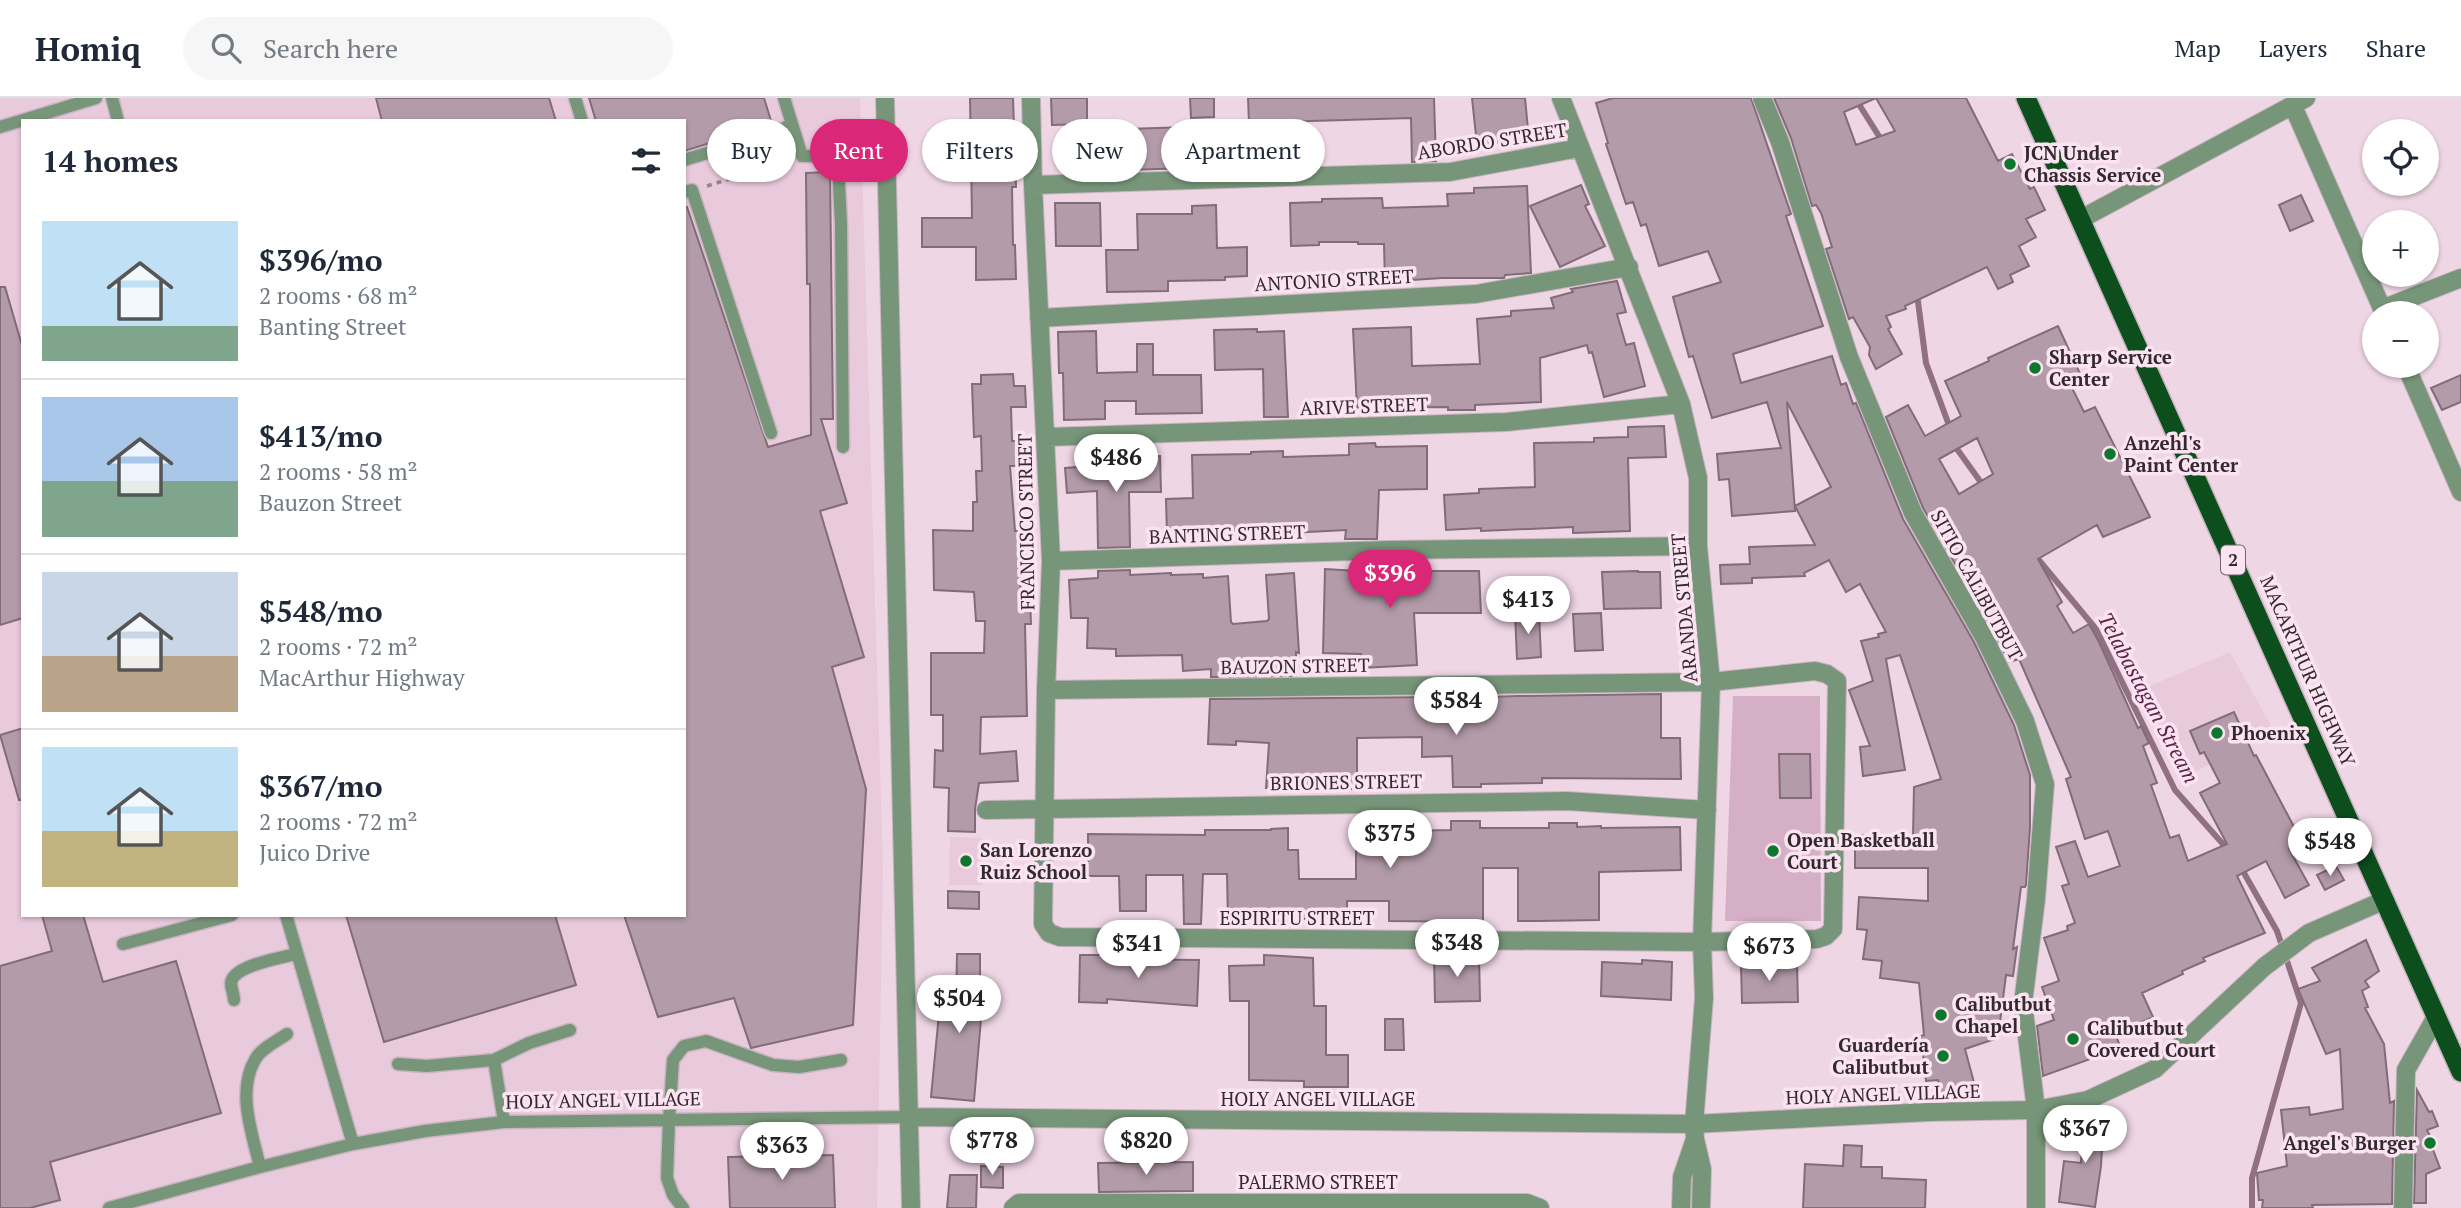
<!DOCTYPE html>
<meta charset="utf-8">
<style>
body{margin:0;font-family:"PT Serif",serif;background:#f6f6f7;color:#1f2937;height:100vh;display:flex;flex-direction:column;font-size:26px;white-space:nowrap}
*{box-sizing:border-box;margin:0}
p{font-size:23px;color:#747a83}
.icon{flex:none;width:38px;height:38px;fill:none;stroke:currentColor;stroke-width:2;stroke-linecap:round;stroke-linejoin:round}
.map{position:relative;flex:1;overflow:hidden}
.sheet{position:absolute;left:21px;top:21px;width:665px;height:798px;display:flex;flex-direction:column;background:#fff;border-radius:0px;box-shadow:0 2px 5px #0004}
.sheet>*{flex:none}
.hud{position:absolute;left:707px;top:21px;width:665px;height:63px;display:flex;gap:14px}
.tools{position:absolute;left:2362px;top:21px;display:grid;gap:14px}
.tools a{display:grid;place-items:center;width:77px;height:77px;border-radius:50%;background:#fff;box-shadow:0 2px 5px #0004;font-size:35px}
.price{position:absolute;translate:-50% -60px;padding:0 16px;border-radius:24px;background:#fff;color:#222;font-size:23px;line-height:46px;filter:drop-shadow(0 2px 4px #0008)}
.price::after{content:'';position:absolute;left:50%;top:42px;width:21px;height:16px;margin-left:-10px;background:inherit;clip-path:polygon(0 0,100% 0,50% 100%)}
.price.selected{background:#db2777;color:#fff}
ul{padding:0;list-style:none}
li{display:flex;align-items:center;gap:21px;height:175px;padding:0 21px}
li+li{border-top:2px solid #e0e1e3}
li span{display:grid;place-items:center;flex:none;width:196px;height:140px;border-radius:0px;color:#555}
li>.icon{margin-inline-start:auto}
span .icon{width:84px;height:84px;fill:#fffc;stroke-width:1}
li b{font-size:30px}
h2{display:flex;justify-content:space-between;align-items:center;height:84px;padding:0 21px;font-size:30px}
.chip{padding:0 24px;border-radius:32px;background:#fff;box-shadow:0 2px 5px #0004;font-size:24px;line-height:63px}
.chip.selected{background:#db2777;color:#fff}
header{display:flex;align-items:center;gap:42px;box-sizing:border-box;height:98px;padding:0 35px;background:#fff;border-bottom:2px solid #e0e1e3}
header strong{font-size:33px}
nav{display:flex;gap:38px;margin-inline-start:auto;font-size:24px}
.search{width:490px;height:63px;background:#f6f6f7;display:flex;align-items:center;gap:18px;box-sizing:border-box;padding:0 24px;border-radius:38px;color:#747a83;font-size:26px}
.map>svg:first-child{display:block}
.built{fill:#e9c9dc;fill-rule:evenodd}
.green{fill:#d5afc6}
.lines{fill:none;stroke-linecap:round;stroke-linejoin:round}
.stream{stroke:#917084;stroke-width:6}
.building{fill:#b39ba9;stroke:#826c79;stroke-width:2;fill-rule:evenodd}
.service-casing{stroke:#c9b4c1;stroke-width:15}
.minor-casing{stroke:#c9b4c1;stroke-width:20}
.tertiary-casing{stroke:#c9b4c1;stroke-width:20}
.trunk-casing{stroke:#c9b4c1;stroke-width:22}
.path{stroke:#96858f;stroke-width:3.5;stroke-dasharray:5 5;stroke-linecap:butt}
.service{stroke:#779679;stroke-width:12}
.minor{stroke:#779679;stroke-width:18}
.tertiary{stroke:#779679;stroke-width:18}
.trunk{stroke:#0c4e1c;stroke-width:19}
.poi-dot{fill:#0d782c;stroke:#fce3f2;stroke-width:2.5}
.labels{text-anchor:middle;stroke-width:7;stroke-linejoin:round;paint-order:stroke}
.shield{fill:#fce3f2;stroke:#6f626a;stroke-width:2}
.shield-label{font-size:18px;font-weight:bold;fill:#332a2f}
.street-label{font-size:19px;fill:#332a2f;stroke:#fce3f2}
.poi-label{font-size:19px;font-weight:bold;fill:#332a2f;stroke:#fce3f2;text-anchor:start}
.water-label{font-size:21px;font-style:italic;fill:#5b254a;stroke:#fce3f2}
</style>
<header>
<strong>Homiq</strong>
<div class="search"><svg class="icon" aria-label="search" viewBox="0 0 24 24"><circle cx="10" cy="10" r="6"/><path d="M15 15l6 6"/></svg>Search here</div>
<nav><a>Map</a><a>Layers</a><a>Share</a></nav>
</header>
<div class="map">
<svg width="2461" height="1110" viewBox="0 0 2461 1110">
<rect width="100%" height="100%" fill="#efd6e5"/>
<!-- built -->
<path class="built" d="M0,0H860L883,771L877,1110H0ZM23,23H684V817H23Z
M2230,554L2274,633L2181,681L2138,593Z
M950,739L983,740L982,787H949Z"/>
<!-- green -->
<path class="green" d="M1733,598H1820L1821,823H1725Z"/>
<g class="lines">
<!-- stream -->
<path class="stream" d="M1855,0L1882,43
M1917,196L1926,265L1950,330
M1955,344L1957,351L1985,390
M2033,455L2096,531L2175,692L2230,754
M2240,768L2277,833L2301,905L2252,1080V1110"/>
</g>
<!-- building -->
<path class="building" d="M376,0H549L556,23H382Z
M589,0H764L772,26L684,53V23H596Z
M970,0H1013L1016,89H1012L1013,147H1015L1016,181L976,182V149H922V120H972Z
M1051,0H1087V26L1052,27Z
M1190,0H1214V19L1191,20Z
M1248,0H1434L1436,63L1412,64L1411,20L1249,25Z
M1472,0H1525L1529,42L1477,47Z
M1613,0H1751L1791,116L1786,118L1823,228L1733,256L1741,285L1832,258L1841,287L1846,285L1853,306L1856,305L1903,421L1974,544L2014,627L2030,677V729L2026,787L2025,789H2021L2013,851L2017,849L2013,878L2006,877L1998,940L1965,951L1976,992L1943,1001L1938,982L1926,983L1921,938L1924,937L1919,885L1880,880L1882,863L1863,861L1867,832L1857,831L1859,799L1928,803V770H1855V737L1913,738L1914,689L1941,681L1900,557L1886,561L1905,672L1863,678L1860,649L1870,648L1849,592L1873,583L1861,543L1879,539L1878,536L1886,534L1860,486L1846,494L1829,462L1804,475L1805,478L1752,480V485L1721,486L1720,467L1750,466L1749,449L1815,447L1795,408L1831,389L1787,304L1795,413L1732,418L1729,381L1719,382L1717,356L1781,350L1767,304L1712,320L1693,258L1689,259L1673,199L1721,184L1708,153L1659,168L1646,126L1641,128L1633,104L1626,106L1606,46L1608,45L1596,5Z
M1774,0H1966L1998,63L2012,56L2030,91L2034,89L2045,112L2026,121L2036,139L2019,148L2029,168L2010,177L2013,184L1998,191L1987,169L1905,208L1906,211L1886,218L1891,229L1888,231L1902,256L1876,271L1869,257L1870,249L1853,219L1849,221L1826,151L1832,149L1821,115L1816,107L1812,108L1791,40ZM1876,0L1895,33L1856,47L1844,14Z
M1188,29L1190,70L1128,72L1127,31Z
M830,74L833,321H821L847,405L820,413L864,559L832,569L866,691L853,927L751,950L734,900L658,919L624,817H684V110L687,109L768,349L811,337L810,186H807L806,75Z
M1581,87L1589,106L1585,108L1605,148L1560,169L1530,108Z
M1527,88L1531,175L1505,177L1504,180H1442L1412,182V185H1385L1384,146H1358V144H1319V147L1291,148L1290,105L1322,104V101L1382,100L1383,110L1448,108L1447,96L1474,95V90Z
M2301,97L2313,123L2290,133L2279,107Z
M1055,105H1100L1101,148H1056Z
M1216,107L1217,150L1247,149V178L1225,179V182L1168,183V193L1107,194L1106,152H1138L1137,116H1192V108Z
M1617,183L1626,214L1617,216L1626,247L1634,245L1645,288L1604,299L1592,254L1589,255L1587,247L1540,260L1541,304L1475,307V312H1448V309L1357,310L1353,231L1411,229L1412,268L1480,266L1477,221L1511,218V213L1554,210L1551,200L1573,194L1571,191Z
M0,189H5L23,251V520L0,527Z
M2058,228L2082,280L2070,286L2084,314L2095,309L2150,419L2103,439L2097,427L2038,461L2062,504L2057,508L2073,535L2089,526L2099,544L2138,630L2141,628L2149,645L2143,648L2157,685L2151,687L2170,740L2179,737L2188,763L2227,746L2200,695L2220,685L2204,654L2200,656L2190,633L2234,614L2254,658L2256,657L2302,744L2289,751L2309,787L2285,800L2266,763L2237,778L2265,835L2203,860L2205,863L2182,873L2183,876L2142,895L2153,919L2115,936L2121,950L2043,978L2037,928L2054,922L2042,889L2059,883L2044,840L2068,832L2067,828L2075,825L2062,788L2069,786L2056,749L2075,743L2088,779L2120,768L2108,733L2085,741L2066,681L2071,679L2019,561L2009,564L1986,519L1995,514L1979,487L1970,492L1923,410L1886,319L1908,307L1925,338L1961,318L1945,283L1989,263L1988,260ZM1977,340L1993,376L1959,396L1939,361Z
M1257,231V234L1284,233L1288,319H1264L1263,271L1215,272L1214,232Z
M1096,233L1097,275L1137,274V246H1153V277H1201L1202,315L1136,316V303H1105V321L1064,322L1063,275H1059L1058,234Z
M1013,276L1014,288H1025L1026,309H1011L1012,343H1021L1022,368H1010L1015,433H1018L1021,499H1030L1031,526H1025L1027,618L981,619L980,656L1016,653L1018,683L979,685L975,711V734L948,733L949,690L934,689L935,652L943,653V617H931V555H984L985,523H976L974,494L934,492L933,432L973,433V404H977L976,373H982L981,338L974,339L972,286H981V277Z
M2461,277V304L2442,312L2431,290Z
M1664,328L1666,359L1628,360L1630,433L1573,435V429L1481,433V430L1446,432L1444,397L1479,395V391L1535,389L1534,345L1594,344V340L1628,339V329Z
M1375,345L1376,349L1427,348V391L1379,392L1377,441H1345L1346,432L1289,435V441L1260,442L1259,437L1167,438L1166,401L1193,400L1192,357L1251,356V354L1283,353V359L1349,357V346Z
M1160,358L1161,394H1129L1130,449L1098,450L1097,393L1067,395L1065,370L1132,365V359Z
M1325,471L1358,473H1479L1481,515H1414L1417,567L1362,570L1361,556L1323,555Z
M1130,472V477L1171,475V477L1203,476V480L1228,478L1231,524L1233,526L1267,523L1269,521L1266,477L1294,475L1299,555L1296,554V578L1211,579V571L1183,573L1182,557L1116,558V551L1087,550L1088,520H1071L1069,482L1098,480V473Z
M1638,473V474H1660L1661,510L1604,511L1602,474Z
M1515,515H1539L1541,559L1517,561Z
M1601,515L1603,552L1575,553L1573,516Z
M1661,596V640H1680L1681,681L1542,680V685L1481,686V689H1453L1452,658L1422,659V639L1357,640V691L1266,690L1269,645L1236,643V647L1208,646L1210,601L1440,599V602H1486V599L1518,598Z
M23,630V702H19L0,637Z
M1779,656H1810L1811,700H1780Z
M1451,723H1480V730H1549V725H1577V729L1601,728V730L1680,729L1681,772L1599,774V822L1538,823H1518V770H1483V824L1389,823V803H1347V821H1298V824L1240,826V823H1228L1227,776H1203L1201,826H1184L1183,777H1146V813H1120L1119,778H1088V736L1205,737V732H1271V731L1288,730V752H1298L1299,781H1356V734L1451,732Z
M2336,768L2344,782L2325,792L2317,777Z
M948,793L979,794V811L948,810Z
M42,817H83L103,884L176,863L221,1015L50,1064L60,1102L30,1110H0V868L52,853Z
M346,817H555L576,887L384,944Z
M2366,842L2379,873L2365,883L2369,889L2362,893L2368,909L2365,910L2384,946L2390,1005L2394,1003L2392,1106L2312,1107L2313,1110H2262L2263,1102H2259L2257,1075L2287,1068L2281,1012L2309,1009L2310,1017L2343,1011L2340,951L2326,956L2298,891L2320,883L2312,870Z
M957,856H980V909H982L974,1003L931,999L940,905L956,906Z
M1080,857H1108L1107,861L1199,862L1197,908L1107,901V905L1079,904Z
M1264,857L1313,860L1314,908H1326V957H1348V989H1304V983L1249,982V903H1230L1229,868L1264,867Z
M1434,858H1479L1480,903L1435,904Z
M1642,862L1672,864L1671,902L1601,898L1602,864L1642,866Z
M1797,866L1798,904L1742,905L1741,867Z
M1385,921H1403L1404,952H1385Z
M2417,992L2429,1014L2432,1013L2438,1028L2427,1032L2435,1048L2432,1049L2440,1070L2426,1076V1105H2414Z
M2093,1012L2104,1013L2101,1068L2095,1109L2059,1104L2064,1063L2081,1065L2084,1014Z
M1844,1047L1862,1048L1861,1069H1882V1080L1926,1082L1925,1110H1803L1805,1066L1843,1068Z
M833,1057L835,1110H730L728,1059Z
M1193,1064V1093L1099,1094L1098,1065Z
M981,1068L1003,1069V1090L981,1089Z
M950,1077H977L976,1110H947Z"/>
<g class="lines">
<!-- service casing -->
<g class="service-casing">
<path id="service" d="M112,0L118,23
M575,0L582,23
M792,26L802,58H827L838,66L841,126L843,349
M0,29L96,0
M684,62L774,35L792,26L784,0
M684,94L692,92L771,335
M286,817L353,1046
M123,846L232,817
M234,902C234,897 231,890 231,885C233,867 281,860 296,856
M494,962L504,1024
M398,966L427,968L494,962L529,945L570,932
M260,1069C252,1035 236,992 256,960C262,950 277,943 287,936
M109,1110L260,1069L353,1046L425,1033L504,1024L911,1019
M683,1110L673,1097L667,1080L669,1022L673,962L684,948L706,943L773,967L799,969L841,962"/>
</g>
<!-- minor casing -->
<g class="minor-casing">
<path id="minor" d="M1031,0L1033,87L1051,463L1046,592L1043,826L1049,835L1060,839L1702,844L1817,841L1826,838L1833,831L1837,583L1827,576L1815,573L1711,584L1046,592
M1561,0L1681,306L1698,380V448L1711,584L1702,844L1704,900L1694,1026L1695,1041L1702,1071L1701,1110
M1762,0L1780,44L1849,259L1913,415L1984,539L2025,623L2045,686L2036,801L2023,905L2036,1012V1110
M2293,8L2384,215
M1033,87L1450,74L1579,50
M2081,121L2306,0
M2382,211L2461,180
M1039,220L1476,196L1629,169
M2406,268L2461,394
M1047,339L1506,324L1681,306
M1051,463L1388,452L1698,448
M986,712L1567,703L1707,712
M1013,1110L1019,1105H1527L1540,1110
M1681,1110L1682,1079L1695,1041
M2403,1110L2406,972L2436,919"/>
</g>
<!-- tertiary casing -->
<g class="tertiary-casing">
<path id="tertiary" d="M885,0L911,1110
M911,1019L1694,1026L1929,1014L2036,1012L2088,1002L2155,971L2264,869L2309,835L2385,802"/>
</g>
<!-- trunk casing -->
<g class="trunk-casing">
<path id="trunk" d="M2026,0L2461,974"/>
</g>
<!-- path -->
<path class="path" d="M707,88L786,63"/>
<!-- service -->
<use href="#service" class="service"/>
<!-- minor -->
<use href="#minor" class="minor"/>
<!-- tertiary -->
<use href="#tertiary" class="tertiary"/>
<!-- trunk -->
<use href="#trunk" class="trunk"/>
</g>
<!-- markers -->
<g class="poi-dot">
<circle cx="2010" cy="66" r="7"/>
<circle cx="2035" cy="270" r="7"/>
<circle cx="2110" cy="356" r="7"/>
<circle cx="2217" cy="635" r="7"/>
<circle cx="1773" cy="753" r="7"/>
<circle cx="966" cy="763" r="7"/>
<circle cx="1941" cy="917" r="7"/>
<circle cx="2073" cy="941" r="7"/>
<circle cx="1943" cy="958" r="7"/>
<circle cx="2430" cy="1045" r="7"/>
</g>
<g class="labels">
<!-- shield labels -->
<rect class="shield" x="2221" y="447.5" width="24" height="29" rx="5"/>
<g class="shield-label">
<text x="2233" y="468">2</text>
</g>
<!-- street labels -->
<g class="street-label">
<text transform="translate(1492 43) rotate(-9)" y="7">ABORDO STREET</text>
<text transform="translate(1334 182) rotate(-3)" y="7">ANTONIO STREET</text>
<text transform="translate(1364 308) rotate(-2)" y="7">ARIVE STREET</text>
<text transform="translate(1026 424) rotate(-91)" y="7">FRANCISCO STREET</text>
<text transform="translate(1227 436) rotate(-2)" y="7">BANTING STREET</text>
<text transform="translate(1977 487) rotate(61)" y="7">SITIO CALIBUTBUT</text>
<text transform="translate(1684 510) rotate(-95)" y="7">ARANDA STREET</text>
<text transform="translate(1295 568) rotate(-1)" y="7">BAUZON STREET</text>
<text transform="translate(2308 573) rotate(66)" y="7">MACARTHUR HIGHWAY</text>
<text transform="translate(1346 684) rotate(-1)" y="7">BRIONES STREET</text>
<text x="1297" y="827">ESPIRITU STREET</text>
<text transform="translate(1883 996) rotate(-2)" y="7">HOLY ANGEL VILLAGE</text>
<text x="1318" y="1008">HOLY ANGEL VILLAGE</text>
<text transform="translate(603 1002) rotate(-1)" y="7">HOLY ANGEL VILLAGE</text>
<text x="1318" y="1091">PALERMO STREET</text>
</g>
<!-- poi labels -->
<g class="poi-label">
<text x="2024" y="62">JCN Under<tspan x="2024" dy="22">Chassis Service</tspan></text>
<text x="2049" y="266">Sharp Service<tspan x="2049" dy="22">Center</tspan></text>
<text x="2124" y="352">Anzehl's<tspan x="2124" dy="22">Paint Center</tspan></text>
<text x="2231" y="642">Phoenix</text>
<text x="1787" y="749">Open Basketball<tspan x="1787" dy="22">Court</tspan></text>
<text x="980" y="759">San Lorenzo<tspan x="980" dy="22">Ruiz School</tspan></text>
<text x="1955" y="913">Calibutbut<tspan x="1955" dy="22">Chapel</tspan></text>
<text x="2087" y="937">Calibutbut<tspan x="2087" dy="22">Covered Court</tspan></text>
<text x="1929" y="954" text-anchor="end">Guardería<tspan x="1929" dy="22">Calibutbut</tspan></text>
<text x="2416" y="1052" text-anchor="end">Angel's Burger</text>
</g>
<!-- water labels -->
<g class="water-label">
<text transform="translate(2148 600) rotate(62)" y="7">Telabastagan Stream</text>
</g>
</g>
</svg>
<div class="tools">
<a><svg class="icon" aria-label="locate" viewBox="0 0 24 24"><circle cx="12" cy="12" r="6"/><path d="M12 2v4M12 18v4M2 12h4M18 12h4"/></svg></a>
<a>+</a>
<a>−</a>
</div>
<b class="price" style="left:1116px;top:396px">$486</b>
<b class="price selected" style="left:1390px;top:512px">$396</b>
<b class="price" style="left:1528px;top:538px">$413</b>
<b class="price" style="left:1456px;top:639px">$584</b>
<b class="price" style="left:1390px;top:772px">$375</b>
<b class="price" style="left:2330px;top:780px">$548</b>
<b class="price" style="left:1457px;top:881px">$348</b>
<b class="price" style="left:1138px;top:882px">$341</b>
<b class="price" style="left:1769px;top:885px">$673</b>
<b class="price" style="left:959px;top:937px">$504</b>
<b class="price" style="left:2085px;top:1067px">$367</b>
<b class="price" style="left:992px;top:1079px">$778</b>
<b class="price" style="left:1146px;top:1079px">$820</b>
<b class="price" style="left:782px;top:1084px">$363</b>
<div class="hud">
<a class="chip">Buy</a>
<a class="chip selected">Rent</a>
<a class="chip">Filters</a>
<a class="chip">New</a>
<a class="chip">Apartment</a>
</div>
<section class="sheet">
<h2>14 homes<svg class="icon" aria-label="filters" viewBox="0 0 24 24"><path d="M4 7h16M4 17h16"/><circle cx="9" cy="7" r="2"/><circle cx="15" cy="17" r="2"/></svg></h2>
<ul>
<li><span style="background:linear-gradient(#bfe0f5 75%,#7fa58c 0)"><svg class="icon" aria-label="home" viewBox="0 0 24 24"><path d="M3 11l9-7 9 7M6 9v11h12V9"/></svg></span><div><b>$396/mo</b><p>2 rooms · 68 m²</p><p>Banting Street</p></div></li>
<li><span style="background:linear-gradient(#a9c7e8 60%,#7fa58c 0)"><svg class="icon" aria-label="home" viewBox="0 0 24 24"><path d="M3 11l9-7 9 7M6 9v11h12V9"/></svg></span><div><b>$413/mo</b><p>2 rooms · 58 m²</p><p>Bauzon Street</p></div></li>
<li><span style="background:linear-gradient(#c9d6e8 60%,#b9a48a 0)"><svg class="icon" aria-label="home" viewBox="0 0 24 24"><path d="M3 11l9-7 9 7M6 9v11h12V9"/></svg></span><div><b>$548/mo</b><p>2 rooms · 72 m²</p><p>MacArthur Highway</p></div></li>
<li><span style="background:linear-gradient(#bfe0f5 60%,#c2b280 0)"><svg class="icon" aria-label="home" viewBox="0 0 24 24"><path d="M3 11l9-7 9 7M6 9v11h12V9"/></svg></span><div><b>$367/mo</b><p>2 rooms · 72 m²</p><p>Juico Drive</p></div></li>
</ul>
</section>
</div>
